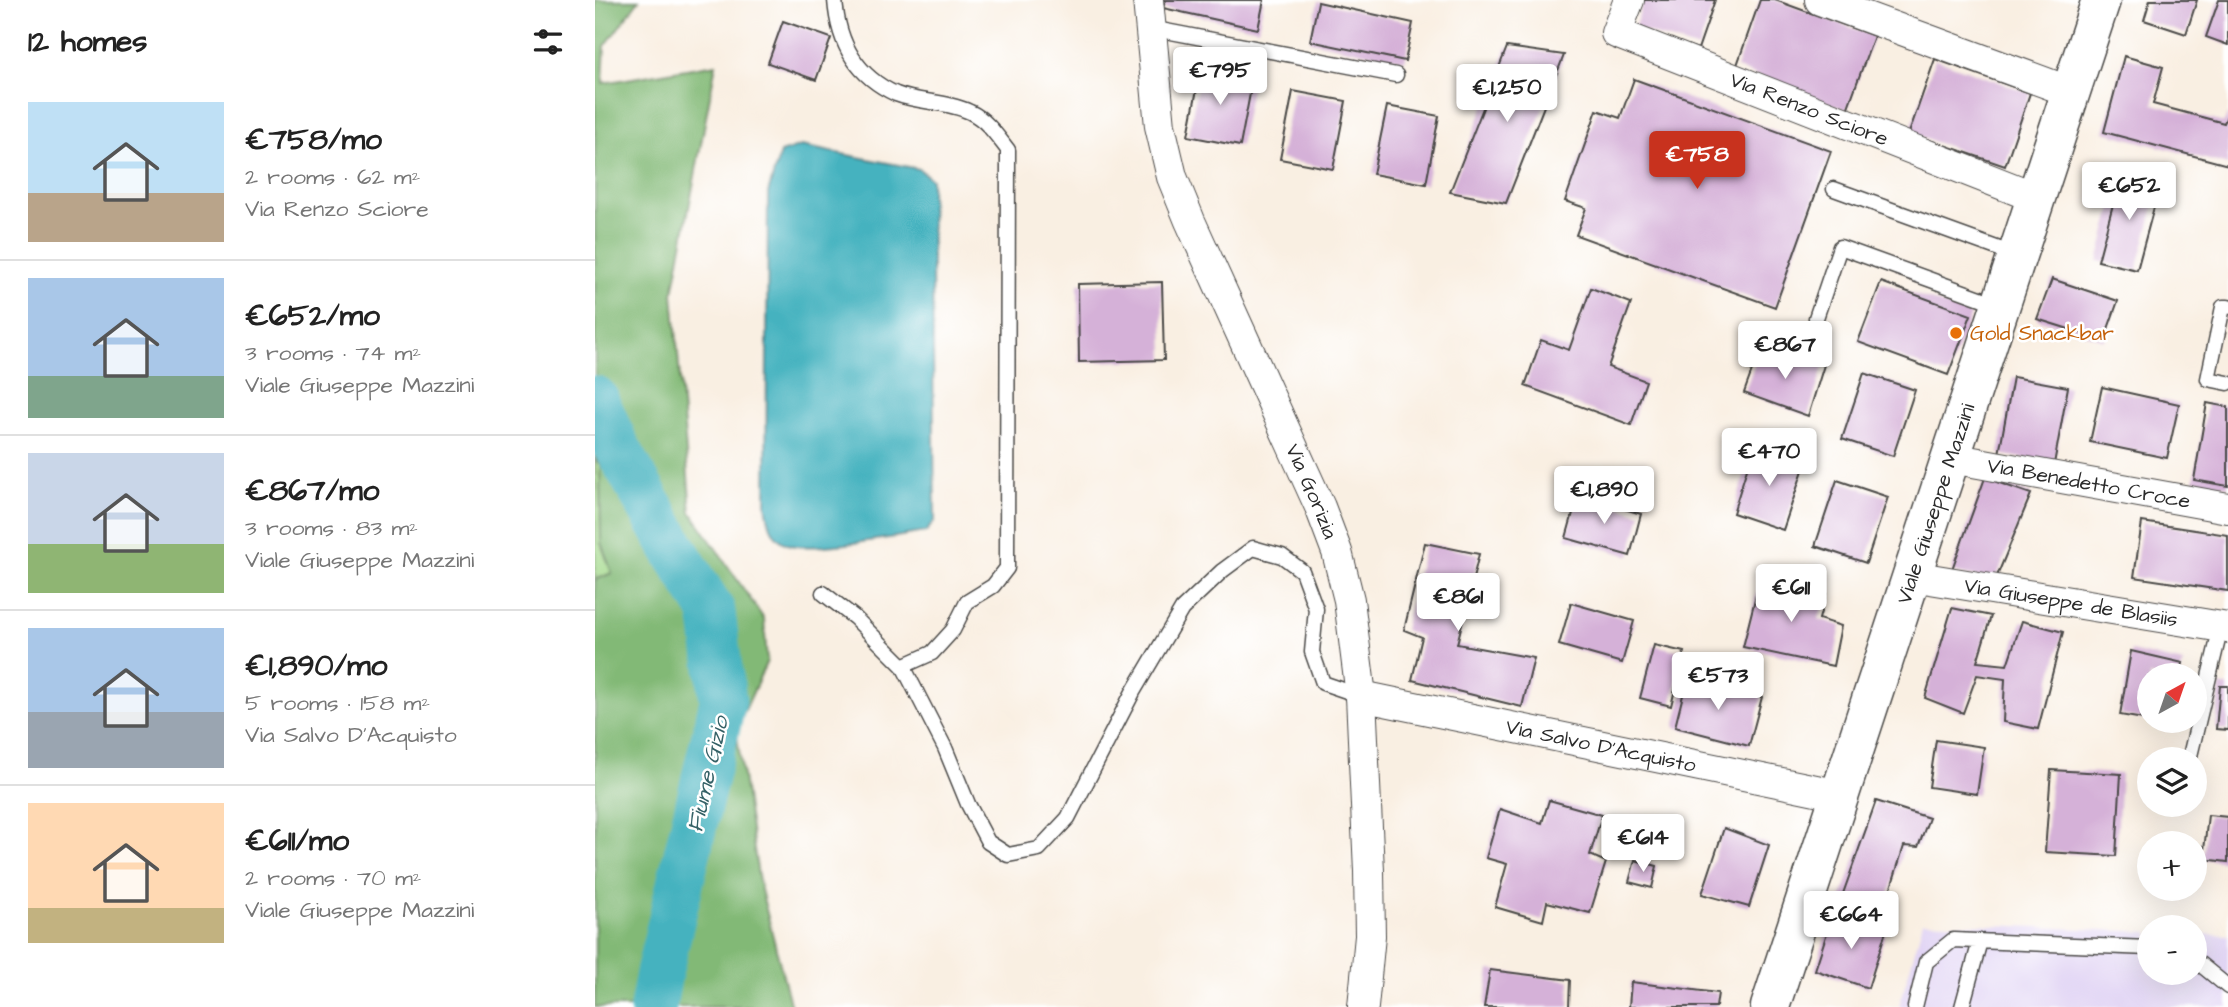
<!DOCTYPE html>
<meta charset="utf-8">
<style>
body{margin:0;font-family:"Architects Daughter",sans-serif;background:#f6f6f6;color:#222;height:100vh;display:flex;flex-direction:column;font-size:26px;white-space:nowrap}
*{box-sizing:border-box;margin:0}
p{font-size:23px;color:#767676}
.icon{flex:none;width:38px;height:38px;fill:none;stroke:currentColor;stroke-width:2;stroke-linecap:round;stroke-linejoin:round}
.map{position:relative;flex:1;overflow:hidden}
.details{display:flex;flex-direction:column;background:#fff;width:595px}
.details>*{flex:none}
.needle{width:46px;rotate:40deg}
.tools{position:absolute;left:1542px;top:663px;display:grid;gap:14px}
.tools a{display:grid;place-items:center;width:70px;height:70px;border-radius:50%;background:#fff;box-shadow:0 7px 28px #0002;font-size:35px}
.price{position:absolute;translate:-50% -60px;padding:0 16px;border-radius:7px;background:#fff;color:#222;font-size:23px;line-height:46px;filter:drop-shadow(0 2px 4px #0008)}
.price::after{content:'';position:absolute;left:50%;top:42px;width:21px;height:16px;margin-left:-10px;background:inherit;clip-path:polygon(0 0,100% 0,50% 100%)}
.price.current{background:#c8321e;color:#fff}
ul{padding:0;list-style:none}
li{display:flex;align-items:center;gap:21px;height:175px;padding:0 28px}
li+li{border-top:2px solid #e0e0e0}
li span{display:grid;place-items:center;flex:none;width:196px;height:140px;border-radius:0px;color:#555}
li>.icon{margin-inline-start:auto}
span .icon{width:84px;height:84px;fill:#fffc;stroke-width:1}
li b{font-size:30px}
h2{display:flex;justify-content:space-between;align-items:center;height:84px;padding:0 28px;font-size:30px}
main{display:flex;flex:1;min-height:0}
.map>svg:first-child{display:block}
.built{fill:#e1d4f4}
.green{fill:#a3d98a;stroke:#67825a;stroke-width:2}
.forest{fill:#82b976;stroke:#567250;stroke-width:2}
.water{fill:#44b2bf;stroke:#386e75;stroke-width:2}
.lines{fill:none;stroke-linecap:round;stroke-linejoin:round}
.river{stroke:#44b2bf;stroke-width:47}
.building{fill:#d5b1d8}
.service-casing{stroke:#4a4846;stroke-width:17}
.minor-casing{stroke:#4a4846;stroke-width:32}
.secondary-casing{stroke:#4a4846;stroke-width:41}
.service{stroke:#fff;stroke-width:14}
.minor{stroke:#fff;stroke-width:30}
.secondary{stroke:#fff;stroke-width:38}
.food-dot{fill:#e8710a;stroke:#fff;stroke-width:2.5}
.labels{text-anchor:middle;stroke-width:5;stroke-linejoin:round;paint-order:stroke}
.street-label{font-size:21px;fill:#2b2b2b;stroke:#fff}
.food-label{font-size:21px;fill:#c56008;stroke:#fff;text-anchor:start}
.water-label{font-size:23px;font-style:italic;fill:#356166;stroke:#fff}
</style>
<main>
<section class="details">
<h2>12 homes<svg class="icon" aria-label="filters" viewBox="0 0 24 24"><path d="M4 7h16M4 17h16"/><circle cx="9" cy="7" r="2"/><circle cx="15" cy="17" r="2"/></svg></h2>
<ul>
<li><span style="background:linear-gradient(#bfe0f5 65%,#b9a48a 0)"><svg class="icon" aria-label="home" viewBox="0 0 24 24"><path d="M3 11l9-7 9 7M6 9v11h12V9"/></svg></span><div><b>€758/mo</b><p>2 rooms · 62 m²</p><p>Via Renzo Sciore</p></div></li>
<li><span style="background:linear-gradient(#a9c7e8 70%,#7fa58c 0)"><svg class="icon" aria-label="home" viewBox="0 0 24 24"><path d="M3 11l9-7 9 7M6 9v11h12V9"/></svg></span><div><b>€652/mo</b><p>3 rooms · 74 m²</p><p>Viale Giuseppe Mazzini</p></div></li>
<li><span style="background:linear-gradient(#c9d6e8 65%,#8fb573 0)"><svg class="icon" aria-label="home" viewBox="0 0 24 24"><path d="M3 11l9-7 9 7M6 9v11h12V9"/></svg></span><div><b>€867/mo</b><p>3 rooms · 83 m²</p><p>Viale Giuseppe Mazzini</p></div></li>
<li><span style="background:linear-gradient(#a9c7e8 60%,#9aa5b1 0)"><svg class="icon" aria-label="home" viewBox="0 0 24 24"><path d="M3 11l9-7 9 7M6 9v11h12V9"/></svg></span><div><b>€1,890/mo</b><p>5 rooms · 158 m²</p><p>Via Salvo D'Acquisto</p></div></li>
<li><span style="background:linear-gradient(#ffd9b3 75%,#c2b280 0)"><svg class="icon" aria-label="home" viewBox="0 0 24 24"><path d="M3 11l9-7 9 7M6 9v11h12V9"/></svg></span><div><b>€611/mo</b><p>2 rooms · 70 m²</p><p>Viale Giuseppe Mazzini</p></div></li>
</ul>
</section>
<div class="map">
<svg width="1633" height="1007" viewBox="0 0 1633 1007">
<rect width="100%" height="100%" fill="#fff"/>
<filter id="ink" filterUnits="userSpaceOnUse"><feTurbulence type="fractalNoise" baseFrequency=".0143" numOctaves="2"/><feDisplacementMap in="SourceGraphic" scale="14" xChannelSelector="R" yChannelSelector="G"/><feConvolveMatrix kernelMatrix="1 2 1 2 8 2 1 2 1" color-interpolation-filters="sRGB"/></filter>
<filter id="wash" filterUnits="userSpaceOnUse"><feTurbulence type="fractalNoise" baseFrequency=".00686" numOctaves="4" result="noise"/><feDisplacementMap in="SourceGraphic" scale="28" xChannelSelector="R" yChannelSelector="G"/><feGaussianBlur stdDeviation="1.57" result="paint"/><feColorMatrix in="noise" values="0 0 0 0 0 0 0 0 0 0 0 0 0 0 0 0 0 1.4 0 .05"/><feComposite in="paint" operator="in"/></filter>
<g filter="url(#wash)">
<rect width="100%" height="100%" fill="#f9efe2"/>
<!-- built -->
<path class="built" d="M1328,922L1554,932V973H1600V934L1633,935V1007H1304Z"/>
<!-- green -->
<path class="green" d="M0,458L5,465L6,543L17,573L0,580Z"/>
<!-- forest -->
<path class="forest" d="M0,0H44L10,46L8,83L121,64L78,293L96,512L169,619L172,661L141,730L164,882L196,1007H0V580L17,573L6,543L5,465L0,458Z"/>
<!-- water -->
<path class="water" d="M206,146L324,169L336,179L340,520L331,532C302,536 216,553 192,544C175,537 173,519 171,504L173,193L185,153Z"/>
<g class="lines">
<!-- river -->
<path class="river" d="M0,399L19,442L83,556L117,611L128,701L64,973L58,1007"/>
</g>
<g id="blocks">
<!-- building -->
<path class="building" d="M570,0H669L663,29L568,8Z
M1049,0H1120L1103,49L1039,28Z
M1165,0H1180L1279,36L1252,110L1141,68Z
M1555,0H1602L1591,34L1549,20Z
M1624,0H1633V45L1611,37Z
M723,2L818,23L810,61L715,41Z
M188,21L236,38L221,80L173,63Z
M912,47L969,55L911,203L855,192Z
M1529,56L1568,67L1558,104L1629,123L1633,113V165L1509,132Z
M1340,59L1435,93L1410,166L1314,133Z
M606,68L658,78L645,146L593,136Z
M1039,79L1236,151L1180,307L981,235L991,208L970,201L1002,110L1025,118Z
M698,91L751,101L738,169L685,159Z
M792,106L844,116L831,184L778,174Z
M1526,174L1565,185L1542,270L1503,261Z
M1457,279L1523,301L1509,340L1442,319Z
M567,282L569,360L484,362L483,284Z
M1286,282L1376,315L1353,375L1263,342Z
M996,288L1036,303L1013,367L1051,381L1036,425L930,386L946,340L974,350Z
M1188,352L1229,365L1213,416L1149,393L1162,357Z
M1269,373L1320,390L1298,456L1247,439Z
M1418,377L1473,387L1459,464L1404,454Z
M1507,387L1584,404L1572,458L1495,442Z
M1612,403L1633,407V486L1599,480Z
M1159,446L1210,464L1188,530L1138,513Z
M1390,478L1436,494L1400,581L1356,572Z
M1242,480L1293,497L1271,563L1220,546Z
M983,495L1046,514L1035,556L971,538Z
M1547,522L1633,535V591L1539,577Z
M830,543L884,554L862,644L939,658L927,707L817,680L827,637L809,630Z
M1165,579L1231,594L1224,619L1246,626L1238,666L1148,647Z
M976,603L1039,621L1027,663L964,645Z
M1357,608L1396,616L1382,662L1412,665L1427,621L1468,632L1443,729L1408,722L1410,679L1382,675L1368,713L1330,698Z
M1059,645L1089,652L1076,706L1045,698Z
M1536,651L1588,663L1585,676H1554V720L1525,715Z
M1092,679L1167,697L1154,746L1080,727Z
M1625,686H1633V730L1621,729Z
M1341,740L1389,747L1382,794L1334,787Z
M1456,770L1526,774L1521,856L1450,852Z
M954,800L1007,815L995,855L1011,862L995,913L952,902L948,921L900,907L912,864L891,858L905,809L947,823Z
M1281,801L1334,818L1323,847L1309,846L1287,916L1245,902Z
M1613,815L1633,817V862L1608,859Z
M1129,828L1174,845L1154,907L1107,894Z
M1040,860L1062,866L1057,888L1034,882Z
M1238,914L1291,931L1273,988L1220,970Z
M895,970L975,980L974,1007H889Z
M1036,982L1123,993L1121,1007H1034Z"/>
</g>
</g>
<g filter="url(#ink)">
<use href="#blocks" fill-opacity="0" stroke="#4a4846" stroke-width="2"/>
<g class="lines">
<!-- service casing -->
<g class="service-casing">
<path id="service" d="M240,0C243,42 261,76 301,94C324,103 353,101 375,112C392,120 402,136 413,150L412,568L398,586L372,602L358,630L337,653L308,666
M555,28L801,75
M1239,189L1421,255
M1633,307H1628L1613,379L1633,383
M1221,318L1245,247L1405,305
M228,593L260,618L308,666L350,748L373,804L393,842L413,855L444,849L473,818L538,692L587,609L627,571L658,548L687,556L707,571L721,609L717,652L728,683L766,696
M1594,760L1626,627
M1600,960L1633,987
M1320,1007L1331,962L1358,940L1554,948
M1367,1007L1385,941"/>
</g>
<!-- minor casing -->
<g class="minor-casing">
<g id="minor">
<path id="s1" d="M553,0L565,126L577,177L595,221L725,507L742,552L754,600L766,696L774,871L775,936L768,1007"/>
<path id="s2" d="M1034,0L1021,33L1442,198"/>
<path d="M1225,0L1476,92"/>
<path id="s3" d="M1356,458L1633,508"/>
<path id="s4" d="M1317,576L1633,628"/>
<path id="s5" d="M766,696L1245,795"/>
</g>
</g>
<!-- secondary casing -->
<g class="secondary-casing">
<g id="secondary">
<path id="s6" d="M1175,1007L1506,0"/>
</g>
</g>
<!-- service -->
<use href="#service" class="service"/>
<!-- minor -->
<use href="#minor" class="minor"/>
<!-- secondary -->
<use href="#secondary" class="secondary"/>
</g>
</g>
<!-- markers -->
<circle class="food-dot" cx="1361" cy="333" r="7"/>
<g class="labels">
<!-- street labels -->
<g class="street-label">
<text dy="7" stroke="none"><textPath href="#s2" startOffset="243">Via Renzo Sciore</textPath></text>
<text dy="7" stroke="none"><textPath href="#s3" startOffset="140">Via Benedetto Croce</textPath></text>
<text dy="7" stroke="none"><textPath href="#s1" startOffset="523">Via Gorizia</textPath></text>
<text dy="7" stroke="none"><textPath href="#s6" startOffset="530">Viale Giuseppe Mazzini</textPath></text>
<text dy="7" stroke="none"><textPath href="#s4" startOffset="161">Via Giuseppe de Blasiis</textPath></text>
<text dy="7" stroke="none"><textPath href="#s5" startOffset="245">Via Salvo D'Acquisto</textPath></text>
</g>
<!-- food labels -->
<g class="food-label">
<text x="1375" y="340">Gold Snackbar</text>
</g>
<!-- water labels -->
<g class="water-label">
<text transform="translate(112 774) rotate(-77)" y="8">Fiume Gizio</text>
</g>
</g>
</svg>
<div class="tools">
<a><svg class="needle" viewBox="-14 -14 28 28"><path d="M0-13l5 13h-10z" fill="#e53935"/><path d="M0 13l5-13h-10z" fill="#767676"/></svg></a>
<a><svg class="icon" aria-label="layers" viewBox="0 0 24 24"><path d="M12 4l9 5-9 5-9-5zM3 14l9 5 9-5"/></svg></a>
<a>+</a>
<a>−</a>
</div>
<b class="price" style="left:625px;top:107px">€795</b>
<b class="price" style="left:912px;top:124px">€1,250</b>
<b class="price current" style="left:1102px;top:191px">€758</b>
<b class="price" style="left:1534px;top:222px">€652</b>
<b class="price" style="left:1190px;top:381px">€867</b>
<b class="price" style="left:1174px;top:488px">€470</b>
<b class="price" style="left:1009px;top:526px">€1,890</b>
<b class="price" style="left:1196px;top:624px">€611</b>
<b class="price" style="left:863px;top:633px">€861</b>
<b class="price" style="left:1123px;top:712px">€573</b>
<b class="price" style="left:1048px;top:874px">€614</b>
<b class="price" style="left:1256px;top:951px">€664</b>
</div>
</main>
